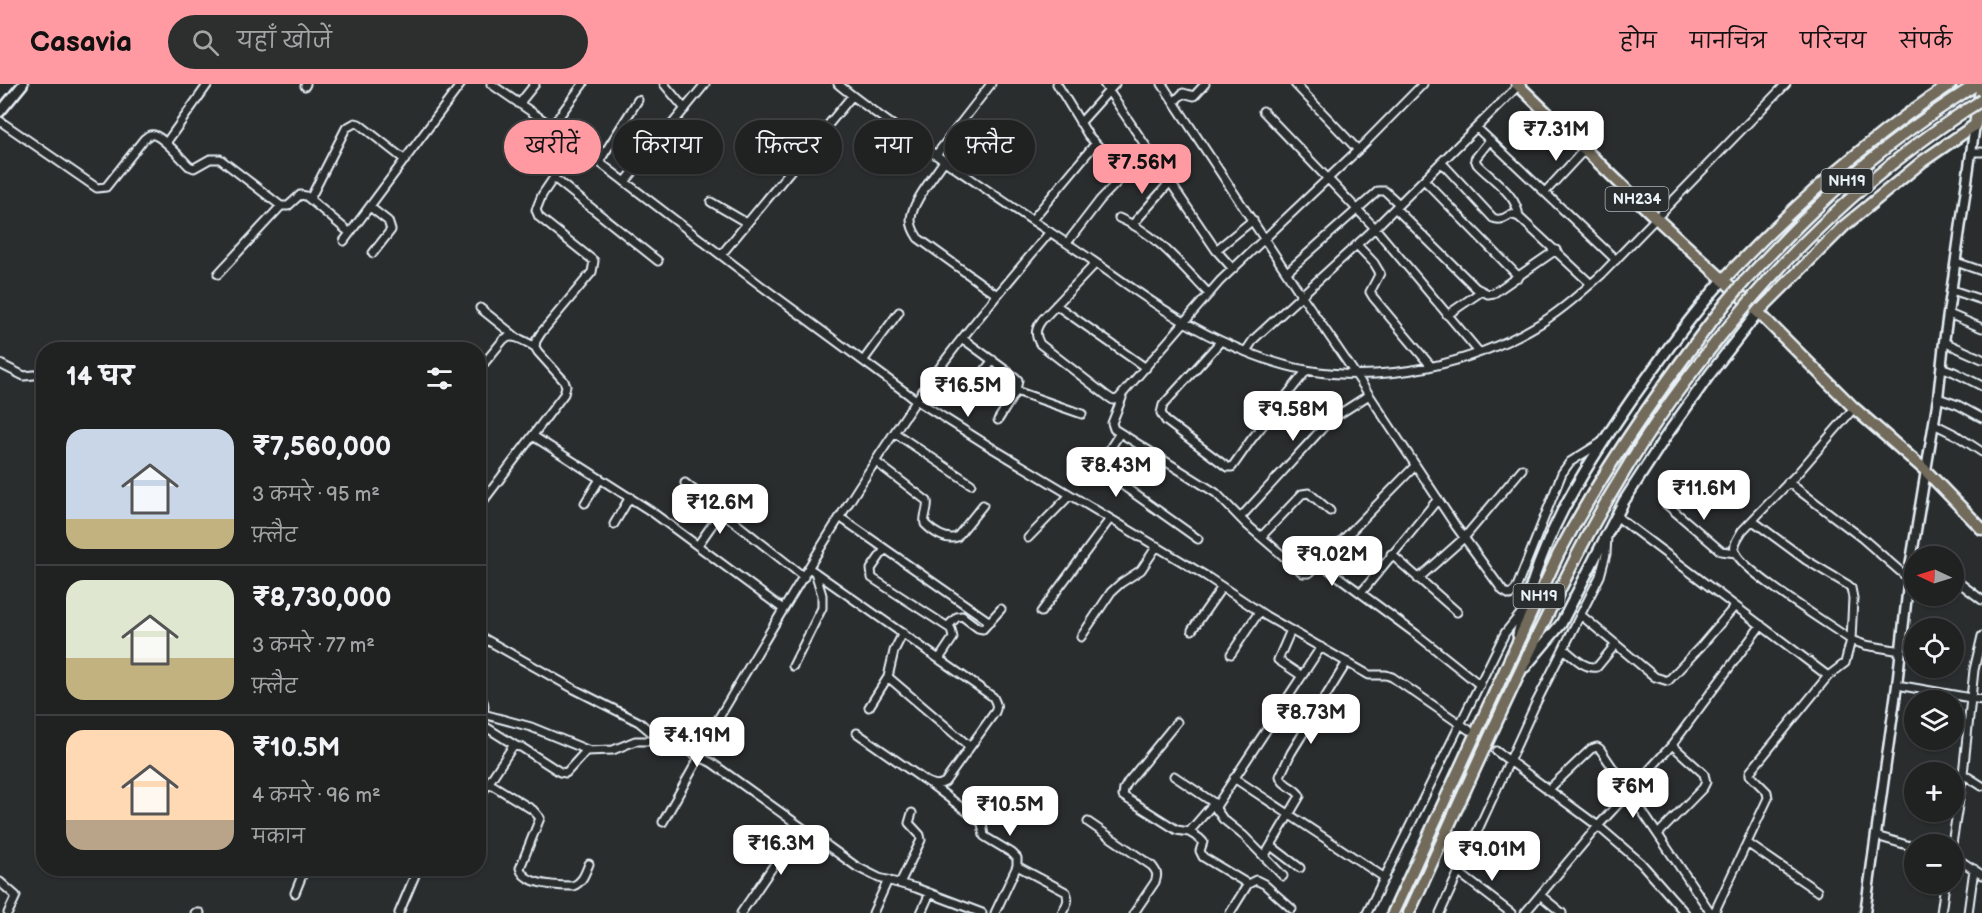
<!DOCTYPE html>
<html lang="hi">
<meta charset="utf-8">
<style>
body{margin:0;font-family:"Balsamiq Sans","Playpen Sans Deva",sans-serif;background:#2d2f2f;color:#f1f3f6;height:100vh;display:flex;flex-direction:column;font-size:22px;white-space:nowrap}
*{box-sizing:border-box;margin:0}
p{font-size:20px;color:#a2a4a5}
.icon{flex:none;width:33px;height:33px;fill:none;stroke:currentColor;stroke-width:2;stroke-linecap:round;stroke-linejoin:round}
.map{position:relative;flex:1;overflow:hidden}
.side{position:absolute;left:36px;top:258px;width:450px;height:534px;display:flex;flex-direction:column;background:#202222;border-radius:24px;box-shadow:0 2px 4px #0004,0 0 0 2px #3d3f40}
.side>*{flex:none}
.guide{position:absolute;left:504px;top:36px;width:570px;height:54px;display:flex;gap:12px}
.needle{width:39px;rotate:274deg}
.fabs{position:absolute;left:1904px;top:462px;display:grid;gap:12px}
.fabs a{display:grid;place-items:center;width:60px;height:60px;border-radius:50%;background:#202222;box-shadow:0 2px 4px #0004,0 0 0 2px #3d3f40;font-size:30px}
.price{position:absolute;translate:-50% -51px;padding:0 14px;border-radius:12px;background:#fff;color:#222;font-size:20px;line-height:39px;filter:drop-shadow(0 2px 3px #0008)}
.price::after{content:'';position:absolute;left:50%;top:36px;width:18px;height:14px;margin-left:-9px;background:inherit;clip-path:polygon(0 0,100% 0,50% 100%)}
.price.on{background:#ff9aa2;color:#111}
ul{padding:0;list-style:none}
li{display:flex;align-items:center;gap:18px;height:150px;padding:0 30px}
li+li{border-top:2px solid #3d3f40}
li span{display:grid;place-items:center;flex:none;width:168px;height:120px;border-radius:18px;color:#555}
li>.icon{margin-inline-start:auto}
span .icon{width:72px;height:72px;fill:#fffc;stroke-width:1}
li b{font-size:26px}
h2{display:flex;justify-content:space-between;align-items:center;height:72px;padding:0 30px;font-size:26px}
.chip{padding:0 21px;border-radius:27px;background:#202222;box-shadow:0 2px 4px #0004,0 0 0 2px #3d3f40;font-size:21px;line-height:54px}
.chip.on{background:#ff9aa2;color:#111}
header{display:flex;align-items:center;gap:36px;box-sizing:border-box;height:84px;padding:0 30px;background:#ff9aa2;color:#111}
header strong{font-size:28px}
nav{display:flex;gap:33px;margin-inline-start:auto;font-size:21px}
.search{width:420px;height:54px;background:#2d2f2f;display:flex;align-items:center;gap:15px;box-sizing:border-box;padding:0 21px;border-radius:33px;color:#a2a4a5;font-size:22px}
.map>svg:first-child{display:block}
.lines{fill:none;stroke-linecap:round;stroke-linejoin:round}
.minor-tunnel{stroke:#464a4c;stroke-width:7;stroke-dasharray:7 3.5;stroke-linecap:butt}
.minor-casing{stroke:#e8f1f8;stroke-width:11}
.tertiary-casing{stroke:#e8f1f8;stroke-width:13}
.secondary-casing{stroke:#e8f1f8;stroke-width:14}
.primary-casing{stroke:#e8f1f8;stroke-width:15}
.trunk-casing{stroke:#e8f1f8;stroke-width:15}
.minor{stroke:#2a2d2e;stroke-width:7}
.tertiary{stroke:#2a2d2e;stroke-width:8}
.secondary{stroke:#2a2d2e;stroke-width:9}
.primary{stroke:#726b5a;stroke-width:10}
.trunk{stroke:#726b5a;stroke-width:10}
.trunk-bridge-casing{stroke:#e8f1f8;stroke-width:15;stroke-linecap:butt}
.trunk-bridge{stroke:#726b5a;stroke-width:10}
.labels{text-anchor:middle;stroke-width:5;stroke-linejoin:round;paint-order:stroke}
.shield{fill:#2a2d2e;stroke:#afb6bb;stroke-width:1.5}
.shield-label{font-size:15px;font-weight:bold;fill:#e8f1f8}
</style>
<header>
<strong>Casavia</strong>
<div class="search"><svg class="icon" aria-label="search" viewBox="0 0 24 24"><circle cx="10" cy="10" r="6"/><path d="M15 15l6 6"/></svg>यहाँ खोजें</div>
<nav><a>होम</a><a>मानचित्र</a><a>परिचय</a><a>संपर्क</a></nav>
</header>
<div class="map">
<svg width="1982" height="829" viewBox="0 0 1982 829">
<rect width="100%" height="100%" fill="#2a2d2e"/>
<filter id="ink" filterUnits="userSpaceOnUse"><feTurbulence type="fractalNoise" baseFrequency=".0167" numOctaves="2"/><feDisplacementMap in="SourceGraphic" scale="12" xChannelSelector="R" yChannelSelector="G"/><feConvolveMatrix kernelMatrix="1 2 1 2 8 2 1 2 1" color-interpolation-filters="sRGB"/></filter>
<g filter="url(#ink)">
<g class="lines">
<!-- minor-tunnel -->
<path class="minor-tunnel" d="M1472,649L1496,667"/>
<!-- minor casing -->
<g class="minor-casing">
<path id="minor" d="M491,0L552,42L760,201L916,316L992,364L1206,492L1266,532L1369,591H1386L1392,593L1469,646
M664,0L685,25
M838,0C868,25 901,47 933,69C977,99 1020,129 1065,158C1116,191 1164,231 1221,257C1247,269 1277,281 1306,286C1385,300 1474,280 1541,239C1563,225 1582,208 1601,191L1786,0
M1057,0L1088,51L1124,90
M1104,0L1216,166L1233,185
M1162,0L1302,212L1356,291L1455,441L1503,507L1510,511L1516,505L1562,389L1570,378L1602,358
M1295,0L1358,66
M305,2L306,0
M1174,18L1183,9L1194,12L1205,0
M519,20L535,0
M1263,27L1375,144L1479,268
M0,37L97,104L106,103L144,55C148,52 149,50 154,51C163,53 182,75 189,82L194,84L210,75H220L281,122H288L300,111L306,112L350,149
M1080,39L1115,0
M552,42L583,0
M1477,44L1616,176
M1490,56L1475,75L1477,80C1492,96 1517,110 1519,133
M166,59L208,0
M1971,68H1982
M936,71L991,0
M944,77C935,91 911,119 911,136C911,143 914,148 918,154L997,211
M599,78L638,16
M1441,78L1493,134C1500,137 1505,134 1511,130L1519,133L1591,200
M554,94L658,177
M1424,96L1519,193
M625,98L705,0
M1545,108L1585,65
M310,115L346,44L355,39L359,40L405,76
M711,118L747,139
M370,123L388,137L391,146L373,169
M1395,124L1476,204L1488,210L1494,209L1556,166
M1119,134C1157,150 1181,181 1209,210
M1032,136L1095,60
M1133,140L1170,98
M344,157L461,0
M1067,159L1100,116L1148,66
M1357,161L1374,179L1380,189L1370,208L1373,213L1430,281
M1216,166L1253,136
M721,171L852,12
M1956,178L1982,187
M1096,179L1042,236C1036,244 1034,250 1040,260L1107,312L1113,316L1118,315L1220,197L1358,66L1423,0
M1287,188L1378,107H1385L1399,120
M218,190L281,122
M1952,206L1982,216
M1056,221L1146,284
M480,224L516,253
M1949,230L1982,244
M1447,231L1482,207
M963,255L1015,293L1018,296L1016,307L998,336
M1221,257L1163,321L1161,329L1166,337L1227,383H1232L1251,356L1307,286
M1944,258L1982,275
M1246,267L1254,255L1375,144L1519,1
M863,277L899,228
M0,280L24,292L44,290
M481,283L504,255C515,249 525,258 535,263
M1943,284L1954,288L1982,302
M1016,307L1082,330
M965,312L993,276
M1122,314L1112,339L1114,345L1216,409L1246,440L1303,489H1309L1323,478
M1938,314L1958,321L1982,334
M1854,324L1797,390L1742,447C1738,454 1732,461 1736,469C1744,488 1830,541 1851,556L1865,561L1901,567
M1934,340L1956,351L1982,368
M895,349L971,400
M1120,349L1100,380L1101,386L1198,455
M533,352L652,428L783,525
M876,378L927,417C929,425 923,432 925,440C933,448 946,457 957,453L983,421
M1415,382L1325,474L1324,482L1416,550L1480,601
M1788,398L1862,454L1909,495
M685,399L804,493
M585,419L600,395
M1666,420L1721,467L1736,469
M478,424L564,310L566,302L564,297L538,268L535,263L536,257L541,249L592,188L594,177L539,133L536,126L542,111L576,61
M1616,432L1828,592
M841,434L990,538
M1240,434L1330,336L1369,311
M614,440L630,413
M1261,453L1302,410L1309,409L1330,427
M1028,454L1070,411
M698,461L721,428
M885,465L871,485L872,494L951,545L953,554L939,575
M1391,470L1457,528
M809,484L993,613C996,619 998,622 995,628L945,698C938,702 934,701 927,698L857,649
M1953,494L1982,516
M1418,495L1464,454L1522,385
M1361,509L1438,415
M1041,528L1110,435
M1582,532L1655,593L1668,597L1701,562L1735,522
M948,542L957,533L962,532L978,544L983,545L1001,525
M1192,546L1222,503
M1291,546L1278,576L1302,592
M478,551L574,605L639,638L663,658
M1081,553L1111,508L1121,499L1141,486L1157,462
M1564,565C1574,573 1584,585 1597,583L1616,560
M1231,570L1259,528
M793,582L822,524V511L815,488
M888,593L970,663
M1897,601L1982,616
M478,611C485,617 486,625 480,633
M869,623L888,593L894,567L903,549
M483,630L531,643L590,667
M478,638L516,662
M1177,638L1128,698L1124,705L1123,712L1177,746L1189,748L1214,719
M1496,667L1598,742L1641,779L1685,829
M1963,690L1982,702
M1174,692L1217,721
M1234,694L1385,794
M489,699L533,726L540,734L520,784C524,801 557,802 573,802C583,798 585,789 589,780
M932,701L982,739L984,752L987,754L1012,769L1017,774V782L995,829
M1548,706L1591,665L1597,663L1600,665L1711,829
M478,715L513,662L521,663L560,688L566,689L586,667L613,666L635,657H649L683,664L712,679L857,783L879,794L916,804L982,829
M663,738L700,672L708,652C775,539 842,424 917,315C957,257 1005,202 1050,148
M1088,738L1152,782C1157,788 1158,791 1155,798L1134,829
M1189,748L1199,754L1203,758L1200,767L1203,773L1248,800
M1658,750L1703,704L1706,698L1704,690L1672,661
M1876,752L1914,763
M1747,759L1817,807
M1952,760L1963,690L1974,586L1982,552
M1271,762L1300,784
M1264,773L1300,712C1296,703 1282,702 1280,692L1291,669L1347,578
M1953,775L1964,779L1982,791
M1017,782L1066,808C1070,817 1066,821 1062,829
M1458,788L1511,829
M1283,792L1244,752L1223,735L1216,725L1217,721L1321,563
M0,798L16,812L8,829
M900,799L921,756L920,751L909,739L912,729
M295,809L305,784
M1540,811L1562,829
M195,829H200
M399,829L418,784
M741,829L800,743
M873,829L888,796
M921,829L930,809
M1230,829L1248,800L1256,796L1264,800L1292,825
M1367,829L1505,549L1522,528
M1440,829L1535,621L1600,492L1606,470L1607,452
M1525,829L1598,742L1672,661L1761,541
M1714,829L1768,714L1767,708L1750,691V688L1828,592L1845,579L1851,556L1853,514L1851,504L1848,501L1806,476L1753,437
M1941,829L1945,800
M1968,829L1974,785"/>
</g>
<!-- tertiary casing -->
<g class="tertiary-casing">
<path id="tertiary" d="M0,28L23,0
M1865,829L1897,601L1910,483L1938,314L1944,258L1975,41"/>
</g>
<!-- secondary casing -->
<g class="secondary-casing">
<path id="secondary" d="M1518,551C1538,457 1579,392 1632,315C1661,274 1690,233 1723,196
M1525,583L1561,540L1624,417L1666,352L1710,290L1758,228"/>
</g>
<!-- primary casing -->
<g class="primary-casing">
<path id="primary" d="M1758,228L1854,324L1925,386L1982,445"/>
</g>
<!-- trunk casing -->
<g class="trunk-casing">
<path id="trunk" d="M1517,0L1656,134L1758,228L1844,142L1923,77L1975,41L1982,0
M1723,196C1792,123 1868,55 1951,0
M1744,198C1766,175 1788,151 1811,129C1861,80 1918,37 1977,0
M1755,211C1816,141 1885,80 1963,28
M1393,829L1558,471C1606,380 1663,299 1726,219
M1409,829C1453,733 1496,636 1543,540C1566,493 1589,445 1617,400C1652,340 1694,283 1739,230"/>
</g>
<!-- minor -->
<use href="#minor" class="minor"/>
<!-- tertiary -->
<use href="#tertiary" class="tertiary"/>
<!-- secondary -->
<use href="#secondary" class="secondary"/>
<!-- primary -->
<use href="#primary" class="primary"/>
<!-- trunk -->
<use href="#trunk" class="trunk"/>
<!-- trunk-bridge casing -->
<g class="trunk-bridge-casing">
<path id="trunk-bridge" d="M1963,28L1982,16
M1726,219L1744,198
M1739,230L1755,211"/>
</g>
<!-- trunk-bridge -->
<use href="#trunk-bridge" class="trunk-bridge"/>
</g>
</g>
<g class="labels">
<!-- shield labels -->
<g class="shield">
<rect x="1821.5" y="85" width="51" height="24" rx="4.5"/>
<rect x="1605.5" y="103" width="63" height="24" rx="4.5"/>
<rect x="1513.5" y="500" width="51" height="24" rx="4.5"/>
</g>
<g class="shield-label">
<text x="1847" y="102">NH19</text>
<text x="1637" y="120">NH234</text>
<text x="1539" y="517">NH19</text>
</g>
</g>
</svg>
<div class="fabs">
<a><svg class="needle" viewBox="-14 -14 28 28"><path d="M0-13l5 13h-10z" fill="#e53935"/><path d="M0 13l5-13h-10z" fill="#a2a4a5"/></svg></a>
<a><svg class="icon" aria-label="locate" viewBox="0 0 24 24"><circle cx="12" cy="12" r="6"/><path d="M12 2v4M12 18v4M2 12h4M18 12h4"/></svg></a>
<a><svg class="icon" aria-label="layers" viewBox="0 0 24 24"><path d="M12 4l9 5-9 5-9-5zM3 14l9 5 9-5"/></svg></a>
<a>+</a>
<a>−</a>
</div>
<b class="price" style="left:1556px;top:78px">₹7.31M</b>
<b class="price on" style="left:1142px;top:111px">₹7.56M</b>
<b class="price" style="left:968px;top:334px">₹16.5M</b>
<b class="price" style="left:1293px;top:358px">₹9.58M</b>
<b class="price" style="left:1116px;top:414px">₹8.43M</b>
<b class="price" style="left:1704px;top:437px">₹11.6M</b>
<b class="price" style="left:720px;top:451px">₹12.6M</b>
<b class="price" style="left:1332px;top:503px">₹9.02M</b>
<b class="price" style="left:1311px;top:661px">₹8.73M</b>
<b class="price" style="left:697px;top:684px">₹4.19M</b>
<b class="price" style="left:1633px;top:735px">₹6M</b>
<b class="price" style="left:1010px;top:753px">₹10.5M</b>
<b class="price" style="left:781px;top:792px">₹16.3M</b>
<b class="price" style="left:1492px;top:798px">₹9.01M</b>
<div class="guide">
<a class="chip on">खरीदें</a>
<a class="chip">किराया</a>
<a class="chip">फ़िल्टर</a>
<a class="chip">नया</a>
<a class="chip">फ़्लैट</a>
</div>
<section class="side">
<h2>14 घर<svg class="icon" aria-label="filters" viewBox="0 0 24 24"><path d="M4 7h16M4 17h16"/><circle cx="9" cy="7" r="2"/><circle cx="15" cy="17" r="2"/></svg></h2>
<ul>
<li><span style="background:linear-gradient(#c9d6e8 75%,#c2b280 0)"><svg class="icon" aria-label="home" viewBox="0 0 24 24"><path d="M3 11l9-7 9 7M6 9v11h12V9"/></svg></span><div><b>₹7,560,000</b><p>3 कमरे · 95 m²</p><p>फ़्लैट</p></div></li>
<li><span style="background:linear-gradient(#dfe7d0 65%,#c2b280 0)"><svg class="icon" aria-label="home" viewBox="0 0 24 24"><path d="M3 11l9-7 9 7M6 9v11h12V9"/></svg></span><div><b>₹8,730,000</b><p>3 कमरे · 77 m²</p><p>फ़्लैट</p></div></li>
<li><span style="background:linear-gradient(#ffd9b3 75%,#b9a48a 0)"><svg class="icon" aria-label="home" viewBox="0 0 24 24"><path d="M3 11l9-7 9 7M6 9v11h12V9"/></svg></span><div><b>₹10.5M</b><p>4 कमरे · 96 m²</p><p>मकान</p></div></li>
</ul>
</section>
</div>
